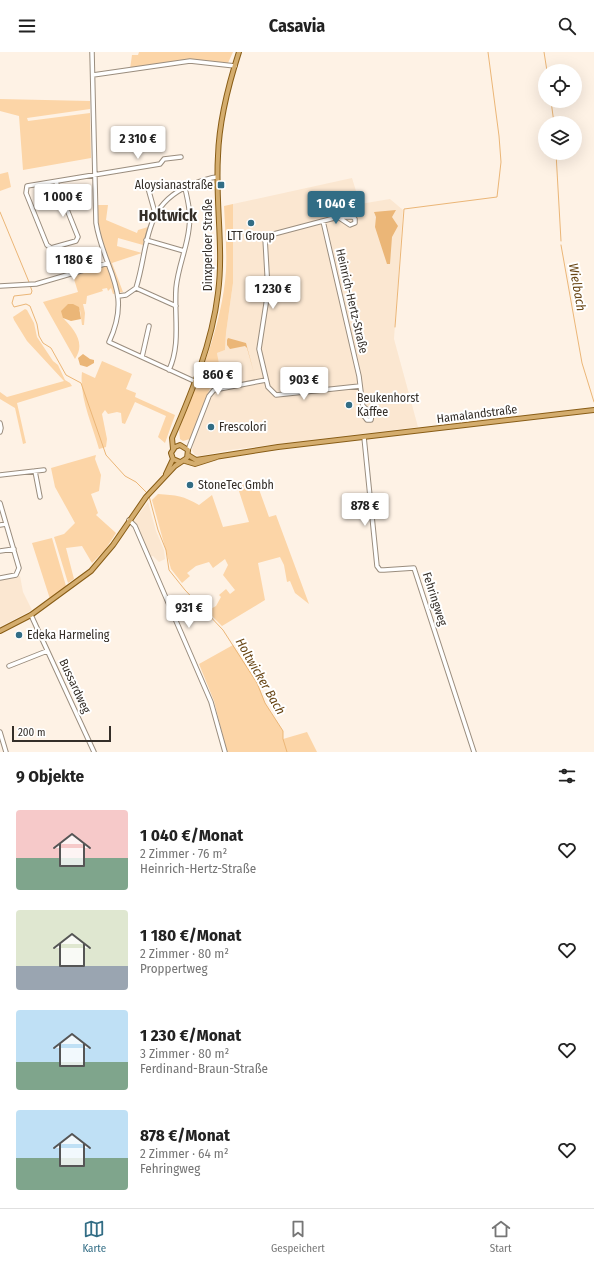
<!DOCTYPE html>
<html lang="de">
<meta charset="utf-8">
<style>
body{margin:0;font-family:"Fira Sans Condensed",sans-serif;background:#f2f2f2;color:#222;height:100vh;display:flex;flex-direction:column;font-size:15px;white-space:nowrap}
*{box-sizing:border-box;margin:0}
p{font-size:13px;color:#767676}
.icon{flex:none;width:22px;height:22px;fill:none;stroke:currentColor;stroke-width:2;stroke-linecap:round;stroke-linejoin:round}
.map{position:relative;height:700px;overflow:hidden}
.side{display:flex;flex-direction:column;background:#fff;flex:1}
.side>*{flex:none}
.tools{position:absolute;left:538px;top:12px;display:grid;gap:8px}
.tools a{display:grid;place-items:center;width:44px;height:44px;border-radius:50%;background:#fff;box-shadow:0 4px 16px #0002;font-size:20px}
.scale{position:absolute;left:12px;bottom:10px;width:99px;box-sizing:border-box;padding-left:4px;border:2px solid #342e28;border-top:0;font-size:11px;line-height:14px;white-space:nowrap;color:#342e28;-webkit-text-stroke:3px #fff;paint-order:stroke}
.price{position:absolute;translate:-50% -34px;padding:0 9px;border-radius:4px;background:#fff;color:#222;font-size:13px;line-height:26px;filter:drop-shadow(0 1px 2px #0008)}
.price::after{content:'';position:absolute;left:50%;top:24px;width:12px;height:9px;margin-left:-6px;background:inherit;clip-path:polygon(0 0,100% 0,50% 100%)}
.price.current{background:#326d85;color:#fff}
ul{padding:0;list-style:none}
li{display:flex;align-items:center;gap:12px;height:100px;padding:0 16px}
li span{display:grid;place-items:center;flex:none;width:112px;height:80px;border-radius:4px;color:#555}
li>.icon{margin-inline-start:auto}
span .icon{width:48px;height:48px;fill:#fffc;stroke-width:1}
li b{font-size:17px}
h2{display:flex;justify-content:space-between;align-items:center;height:48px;padding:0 16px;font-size:17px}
header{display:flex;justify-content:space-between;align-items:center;height:52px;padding:0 16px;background:#fff;font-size:18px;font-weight:700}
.menu{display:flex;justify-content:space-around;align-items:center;height:56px;border-top:1px solid #e0e0e0;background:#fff;font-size:11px;color:#767676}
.menu a{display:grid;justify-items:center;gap:2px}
.menu .current{color:#326d85}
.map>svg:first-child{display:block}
.built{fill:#fbe7d1}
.green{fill:#fcd5a7}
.water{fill:#ebb677}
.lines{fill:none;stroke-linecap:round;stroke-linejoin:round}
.stream{stroke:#ebb677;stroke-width:1}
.minor-casing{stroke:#9a8d7e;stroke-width:5.5}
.major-casing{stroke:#895d16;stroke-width:6}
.minor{stroke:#fff;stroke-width:3.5}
.major{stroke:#d4ad6e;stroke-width:4}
.poi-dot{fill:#326d85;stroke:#fff;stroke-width:1.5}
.labels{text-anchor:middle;stroke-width:4;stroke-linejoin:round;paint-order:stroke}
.poi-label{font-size:12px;fill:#342e28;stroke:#fff;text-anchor:start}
.street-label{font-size:12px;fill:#342e28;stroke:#fff}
.water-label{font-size:13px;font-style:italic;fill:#684514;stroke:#fff}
.district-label{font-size:16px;font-weight:bold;fill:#342e28;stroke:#fff}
</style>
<header><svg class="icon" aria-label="menu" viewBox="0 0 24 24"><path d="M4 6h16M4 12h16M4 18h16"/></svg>Casavia<svg class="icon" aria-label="search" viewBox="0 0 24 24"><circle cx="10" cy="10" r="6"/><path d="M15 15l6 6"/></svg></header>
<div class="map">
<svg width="594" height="700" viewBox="0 0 594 700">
<rect width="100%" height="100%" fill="#fef2e5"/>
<!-- built -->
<path class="built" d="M352,126L360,152L390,147L403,158L394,287L418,375L230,398L200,404L195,403L192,398L194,390L190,387L202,353L210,336L223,331L217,301L225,298L226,281L233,231V152Z
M148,450L156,479L164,498L165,507L159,510L153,504L150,505L136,473L133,470Z
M20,524L23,540L32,558L0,575V527Z"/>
<!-- green -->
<path class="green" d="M139,0H233L228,11L188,8L130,17L132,3H138Z
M0,47L90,49V57L27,66L28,69L90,61L91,106L23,118L19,64L0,59Z
M8,120L11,135L0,139V122Z
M233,152V231L226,281L225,298L217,301L223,331L210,336L190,387L183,389L180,387L179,377C199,327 222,274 226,219C227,197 225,175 224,154Z
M94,153H108L106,168L137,181L138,178L148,175L143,193L118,186L117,194L142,201L112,211L123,240L113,242L111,236L108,239L107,236L102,237L103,239L87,244L86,252H83L85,261L84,273H82L80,258L63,266C74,277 86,291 75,307L43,250L78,240L73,224L107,213C99,193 95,175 94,153Z
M25,257L27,258L34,271L37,285L53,309L58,313L65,328L70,331L72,334L17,351L26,391L23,392L15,356L0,347V340L7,345L64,329L27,289L14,268L13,265Z
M102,309L132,322L126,337L136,341L135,345L175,363L165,391L158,385L166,364L135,350L125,372L122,371L121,361L117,360L108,362L105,358L102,362L107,387L106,395L99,397C92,372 79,345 82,320L95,326Z
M96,403L95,407L101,423L99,439L91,442L98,461L96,463L116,481L105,498L92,511L82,494L66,496L74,527L68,531L54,485L64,482L75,471L55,435L51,416Z
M256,429L269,465L276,463L309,552L295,541L290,529L287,530L284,513L280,505L258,511L265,548L222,574L207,559L216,554L221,545L219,543L226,537L230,542L235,538L223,523L228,513L225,507L213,516L209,510L196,514L187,521L190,524L182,531L171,517L152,448L158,442C176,443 184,444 199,453L212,443L223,475L249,470L237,433Z
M52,486L66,534L50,547L32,491Z
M233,593L258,632L265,651L283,679V687L307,680L317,700H227L214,649L199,612Z"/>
<!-- water -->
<path class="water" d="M396,158L392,165L398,174L392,185L390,212H387L375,175L376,165L374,160Z
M68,252H73L79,255L81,267L71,269L63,266L61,259Z
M228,286L246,291L254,321L247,296L245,294L230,297L227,293V288Z
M83,302L90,307L94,308V311L87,315L80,313L78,306Z"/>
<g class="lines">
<!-- stream -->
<path class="stream" d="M544,0L547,19
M551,49L554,71
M556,101L561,189
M0,160L29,230
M561,193L582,311L594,350
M30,233L32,239L31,242L14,244L12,251L14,255L26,252L30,254L37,272L39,284L43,291L51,296L66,323L81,331L106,403L125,424L136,430L147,441
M395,275L404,157L497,145L501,110L499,84L488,0
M149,444L158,478L166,498L169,518L185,538L223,578L257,631L265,651L283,679V687L287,700"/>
<!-- minor casing -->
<g class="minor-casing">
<path id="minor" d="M92,0L96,171C104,219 133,239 109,290L194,329
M93,23L190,9L235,14
M56,130L78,185L76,189L51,196L47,193L26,141L27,134L160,112L164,107L181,105
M148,136L155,161
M338,165H353L355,167V171L350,173L338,165L270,183L265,186L268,239L259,297L268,335L276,343L360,334
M323,169L359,324L364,364L367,368H371L372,362L363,354
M146,188L184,199
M0,234L36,232L108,211
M136,236L176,254
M119,244L126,243L136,236C149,195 142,155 188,134C198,130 207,126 217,125
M142,305L149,274
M169,318C181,292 174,264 176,236C178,215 187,196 189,176C191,162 188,149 185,136
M0,371L1,376L0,380
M364,385L377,514L380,518H384L414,516L474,700
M188,398L209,344L214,338L266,328
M35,419L40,445
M0,423L44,418
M0,451L19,516L16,523L0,526
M129,468L135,474L211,650L225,700
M0,473L6,472
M0,499L14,497
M31,563L94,700
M9,614L47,599
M0,680L6,700"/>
</g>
<!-- major casing -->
<g class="major-casing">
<path id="major" d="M173,397L172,386C192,340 212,291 218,241C224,196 215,150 218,104C219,69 228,34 239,0
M188,403L196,408L278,395L594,358
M185,409L195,412L217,405
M166,422L173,407
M0,579L31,563L91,519L113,493L146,445L175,414L187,406L188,398L180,393L175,395L171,401L173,407L180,410"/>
</g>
<!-- minor -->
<use href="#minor" class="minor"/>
<!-- major -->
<use href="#major" class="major"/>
</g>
<!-- markers -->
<g class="poi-dot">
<rect x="217" y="129" width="8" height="8" rx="2"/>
<circle cx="251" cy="171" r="4"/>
<circle cx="349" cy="353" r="4"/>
<circle cx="211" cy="375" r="4"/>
<circle cx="190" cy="433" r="4"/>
<circle cx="19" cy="583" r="4"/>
</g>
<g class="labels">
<!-- poi labels -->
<g class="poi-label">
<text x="213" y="137" text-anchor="end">Aloysianastraße</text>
<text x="251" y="188" text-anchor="middle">LTT Group</text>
<text x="357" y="350">Beukenhorst<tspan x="357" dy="14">Kaffee</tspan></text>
<text x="219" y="379">Frescolori</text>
<text x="198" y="437">StoneTec Gmbh</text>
<text x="27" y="587">Edeka Harmeling</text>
</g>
<!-- street labels -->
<g class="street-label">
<text transform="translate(208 193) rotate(-90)" y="4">Dinxperloer Straße</text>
<text transform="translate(352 249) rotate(77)" y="4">Heinrich-Hertz-Straße</text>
<text transform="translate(477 362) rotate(-7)" y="4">Hamalandstraße</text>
<text transform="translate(435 547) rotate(72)" y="4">Fehringweg</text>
<text transform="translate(75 634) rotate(65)" y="4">Bussardweg</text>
</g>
<!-- water labels -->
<g class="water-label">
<text transform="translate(578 235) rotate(80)" y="5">Wielbach</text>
<text transform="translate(261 624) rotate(60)" y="5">Holtwicker Bach</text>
</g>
<!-- district labels -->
<g class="district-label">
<text x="168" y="169">Holtwick</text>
</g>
</g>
</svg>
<div class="tools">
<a><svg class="icon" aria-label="locate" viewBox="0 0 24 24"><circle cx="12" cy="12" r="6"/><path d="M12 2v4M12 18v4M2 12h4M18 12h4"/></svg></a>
<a><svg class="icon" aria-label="layers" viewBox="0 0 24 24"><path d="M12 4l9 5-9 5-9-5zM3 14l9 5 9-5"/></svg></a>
</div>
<div class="scale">200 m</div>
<b class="price" style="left:138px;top:108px">2 310 €</b>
<b class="price" style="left:63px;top:166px">1 000 €</b>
<b class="price current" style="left:336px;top:173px">1 040 €</b>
<b class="price" style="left:74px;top:229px">1 180 €</b>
<b class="price" style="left:273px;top:258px">1 230 €</b>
<b class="price" style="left:218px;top:344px">860 €</b>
<b class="price" style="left:304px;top:349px">903 €</b>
<b class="price" style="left:365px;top:475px">878 €</b>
<b class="price" style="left:189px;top:577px">931 €</b>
</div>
<section class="side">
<h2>9 Objekte<svg class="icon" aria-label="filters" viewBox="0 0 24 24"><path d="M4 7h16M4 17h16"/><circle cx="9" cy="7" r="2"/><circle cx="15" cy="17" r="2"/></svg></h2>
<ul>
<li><span style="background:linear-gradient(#f6c9c9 60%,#7fa58c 0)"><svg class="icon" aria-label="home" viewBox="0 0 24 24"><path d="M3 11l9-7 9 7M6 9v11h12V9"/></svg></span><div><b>1 040 €/Monat</b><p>2 Zimmer · 76 m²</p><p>Heinrich-Hertz-Straße</p></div><svg class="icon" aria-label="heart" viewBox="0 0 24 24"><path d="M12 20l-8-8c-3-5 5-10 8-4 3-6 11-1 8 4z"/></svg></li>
<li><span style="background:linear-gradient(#dfe7d0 70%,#9aa5b1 0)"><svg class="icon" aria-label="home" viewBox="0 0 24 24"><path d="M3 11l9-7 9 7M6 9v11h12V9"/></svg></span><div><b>1 180 €/Monat</b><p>2 Zimmer · 80 m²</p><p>Proppertweg</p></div><svg class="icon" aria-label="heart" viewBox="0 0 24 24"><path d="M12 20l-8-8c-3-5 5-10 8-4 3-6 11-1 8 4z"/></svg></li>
<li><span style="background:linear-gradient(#bfe0f5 65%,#7fa58c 0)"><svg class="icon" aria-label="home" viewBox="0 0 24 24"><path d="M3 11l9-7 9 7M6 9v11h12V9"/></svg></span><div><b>1 230 €/Monat</b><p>3 Zimmer · 80 m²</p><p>Ferdinand-Braun-Straße</p></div><svg class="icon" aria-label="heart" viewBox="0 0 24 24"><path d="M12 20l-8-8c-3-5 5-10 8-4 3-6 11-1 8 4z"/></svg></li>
<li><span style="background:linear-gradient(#bfe0f5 60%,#7fa58c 0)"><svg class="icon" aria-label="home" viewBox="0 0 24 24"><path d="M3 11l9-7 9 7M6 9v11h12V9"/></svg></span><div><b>878 €/Monat</b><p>2 Zimmer · 64 m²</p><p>Fehringweg</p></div><svg class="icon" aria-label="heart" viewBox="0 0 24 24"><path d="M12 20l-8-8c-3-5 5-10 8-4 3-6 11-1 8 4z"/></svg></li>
</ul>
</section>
<nav class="menu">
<a class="current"><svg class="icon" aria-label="map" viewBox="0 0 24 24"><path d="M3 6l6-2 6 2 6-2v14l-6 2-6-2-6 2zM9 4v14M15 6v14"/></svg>Karte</a>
<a><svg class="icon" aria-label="saved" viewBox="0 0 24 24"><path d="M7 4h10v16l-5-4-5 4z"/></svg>Gespeichert</a>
<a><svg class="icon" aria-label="home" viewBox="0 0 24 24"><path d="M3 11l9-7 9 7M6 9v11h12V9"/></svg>Start</a>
</nav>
